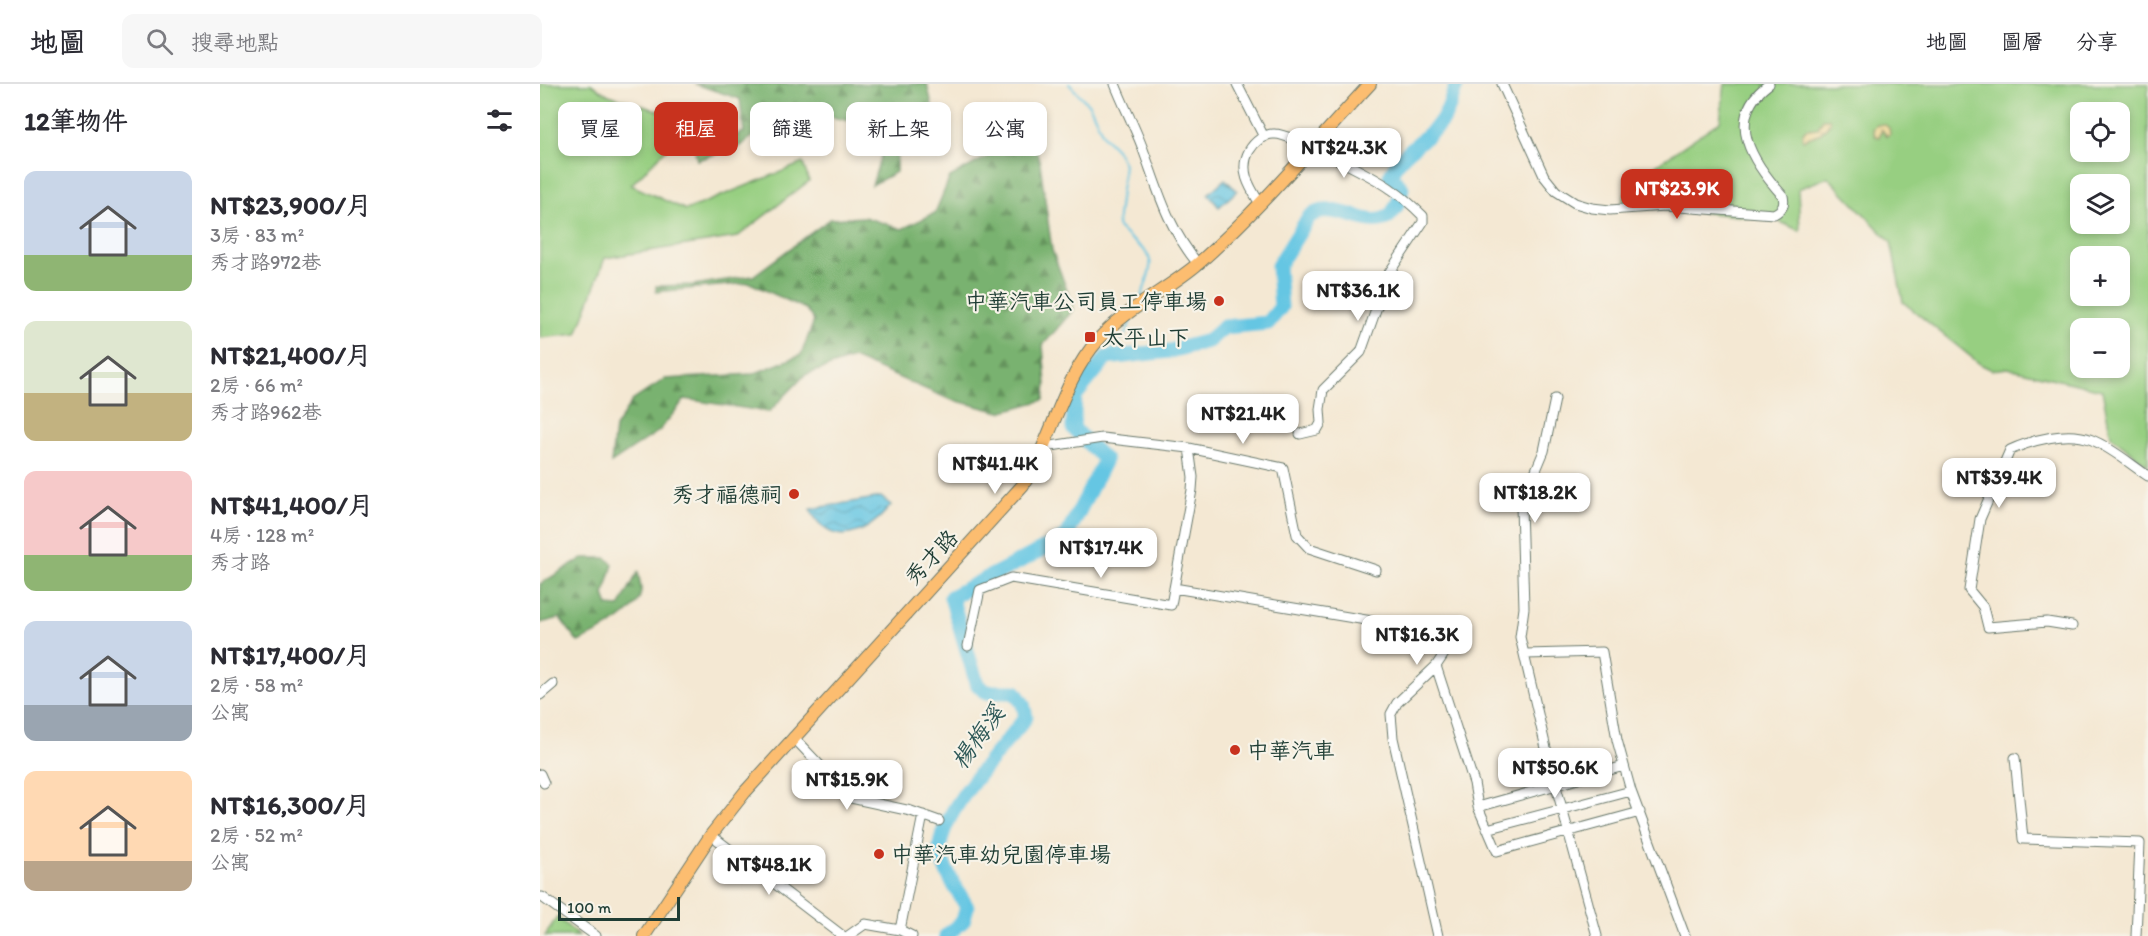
<!DOCTYPE html>
<html lang="zh-TW">
<meta charset="utf-8">
<style>
body{margin:0;font-family:Itim,"LXGW WenKai TC",sans-serif;background:#f7f7f7;color:#2b2b33;height:100vh;display:flex;flex-direction:column;font-size:22px;white-space:nowrap}
*{box-sizing:border-box;margin:0}
p{font-size:20px;color:#7c7c81}
.icon{flex:none;width:33px;height:33px;fill:none;stroke:currentColor;stroke-width:2;stroke-linecap:round;stroke-linejoin:round}
.map{position:relative;flex:1;overflow:hidden}
.panel{display:flex;flex-direction:column;background:#fff;width:540px}
.panel>*{flex:none}
.top-card{position:absolute;left:18px;top:18px;width:570px;height:54px;display:flex;gap:12px}
.tools{position:absolute;left:1530px;top:18px;display:grid;gap:12px}
.tools a{display:grid;place-items:center;width:60px;height:60px;border-radius:12px;background:#fff;box-shadow:0 3px 9px #0003;font-size:30px}
.scale{position:absolute;left:18px;bottom:15px;width:122px;box-sizing:border-box;padding-left:6px;border:3px solid #1f3d34;border-top:0;font-size:16px;line-height:21px;white-space:nowrap;color:#1f3d34;-webkit-text-stroke:4px #f7f3e8;paint-order:stroke}
.price{position:absolute;translate:-50% -51px;padding:0 14px;border-radius:12px;background:#fff;color:#222;font-size:20px;line-height:39px;filter:drop-shadow(0 2px 3px #0008)}
.price::after{content:'';position:absolute;left:50%;top:36px;width:18px;height:14px;margin-left:-9px;background:inherit;clip-path:polygon(0 0,100% 0,50% 100%)}
.price.selected{background:#c8321e;color:#fff}
ul{padding:0;list-style:none}
li{display:flex;align-items:center;gap:18px;height:150px;padding:0 24px}
li span{display:grid;place-items:center;flex:none;width:168px;height:120px;border-radius:12px;color:#555}
li>.icon{margin-inline-start:auto}
span .icon{width:72px;height:72px;fill:#fffc;stroke-width:1}
li b{font-size:26px}
h2{display:flex;justify-content:space-between;align-items:center;height:72px;padding:0 24px;font-size:26px}
.chip{padding:0 21px;border-radius:12px;background:#fff;box-shadow:0 3px 9px #0003;font-size:21px;line-height:54px}
.chip.selected{background:#c8321e;color:#fff}
header{display:flex;align-items:center;gap:36px;box-sizing:border-box;height:84px;padding:0 30px;background:#fff;border-bottom:2px solid #e1e1e2}
header strong{font-size:28px}
nav{display:flex;gap:33px;margin-inline-start:auto;font-size:21px}
.search{width:420px;height:54px;background:#f7f7f7;display:flex;align-items:center;gap:15px;box-sizing:border-box;padding:0 21px;border-radius:12px;color:#7c7c81;font-size:22px}
main{display:flex;flex:1;min-height:0}
.map>svg:first-child{display:block}
.green{fill:#97cf81;stroke:#5b865a;stroke-width:1.5;fill-rule:evenodd}
.forest{fill:url(#forest-firs);stroke:#4c7852;stroke-width:1.5}
.sand{fill:url(#sand-dots);stroke:#868c69;stroke-width:1.5}
.park{fill:url(#park-crowns);stroke:#5b865a;stroke-width:1.5}
.water{fill:url(#water-waves);stroke:#42828c;stroke-width:1.5}
.lines{fill:none;stroke-linecap:round;stroke-linejoin:round}
.stream{stroke:#65c6e3;stroke-width:2}
.river{stroke:#65c6e3;stroke-width:15}
.minor-casing{stroke:#6a796c;stroke-width:11}
.major-casing{stroke:#6a796c;stroke-width:14}
.minor{stroke:#fff;stroke-width:9}
.major{stroke:#fcbd6f;stroke-width:12}
.poi-dot{fill:#c8321e;stroke:#f7f3e8;stroke-width:2}
.labels{text-anchor:middle;stroke-width:4.5;stroke-linejoin:round;paint-order:stroke}
.poi-label{font-size:22px;fill:#1f3d34;stroke:#f7f3e8;text-anchor:start}
.street-label{font-size:22px;fill:#1f3d34;stroke:#f7f3e8}
.water-label{font-size:24px;font-style:italic;fill:#2d5857;stroke:#f7f3e8}
</style>
<header>
<strong>地圖</strong>
<div class="search"><svg class="icon" aria-label="search" viewBox="0 0 24 24"><circle cx="10" cy="10" r="6"/><path d="M15 15l6 6"/></svg>搜尋地點</div>
<nav><a>地圖</a><a>圖層</a><a>分享</a></nav>
</header>
<main>
<section class="panel">
<h2>12筆物件<svg class="icon" aria-label="filters" viewBox="0 0 24 24"><path d="M4 7h16M4 17h16"/><circle cx="9" cy="7" r="2"/><circle cx="15" cy="17" r="2"/></svg></h2>
<ul>
<li><span style="background:linear-gradient(#c9d6e8 70%,#8fb573 0)"><svg class="icon" aria-label="home" viewBox="0 0 24 24"><path d="M3 11l9-7 9 7M6 9v11h12V9"/></svg></span><div><b>NT$23,900/月</b><p>3房 · 83 m²</p><p>秀才路972巷</p></div></li>
<li><span style="background:linear-gradient(#dfe7d0 60%,#c2b280 0)"><svg class="icon" aria-label="home" viewBox="0 0 24 24"><path d="M3 11l9-7 9 7M6 9v11h12V9"/></svg></span><div><b>NT$21,400/月</b><p>2房 · 66 m²</p><p>秀才路962巷</p></div></li>
<li><span style="background:linear-gradient(#f6c9c9 70%,#8fb573 0)"><svg class="icon" aria-label="home" viewBox="0 0 24 24"><path d="M3 11l9-7 9 7M6 9v11h12V9"/></svg></span><div><b>NT$41,400/月</b><p>4房 · 128 m²</p><p>秀才路</p></div></li>
<li><span style="background:linear-gradient(#c9d6e8 70%,#9aa5b1 0)"><svg class="icon" aria-label="home" viewBox="0 0 24 24"><path d="M3 11l9-7 9 7M6 9v11h12V9"/></svg></span><div><b>NT$17,400/月</b><p>2房 · 58 m²</p><p>公寓</p></div></li>
<li><span style="background:linear-gradient(#ffd9b3 75%,#b9a48a 0)"><svg class="icon" aria-label="home" viewBox="0 0 24 24"><path d="M3 11l9-7 9 7M6 9v11h12V9"/></svg></span><div><b>NT$16,300/月</b><p>2房 · 52 m²</p><p>公寓</p></div></li>
</ul>
</section>
<div class="map">
<svg width="1608" height="852" viewBox="0 0 1608 852">
<defs>
<pattern id="forest-firs" width="22" height="20" patternUnits="userSpaceOnUse" patternTransform="scale(1.5)"><rect width="22" height="20" fill="#79b26f"/><path d="M5 1l3.5 6h-7zM16 11l3.5 6h-7z" fill="#63925c"/></pattern>
<pattern id="sand-dots" width="8" height="8" patternUnits="userSpaceOnUse" patternTransform="scale(1.5)"><rect width="8" height="8" fill="#eeda9e"/><path d="M2 2h.1M6 6h.1" fill="none" stroke="#ccbc89" stroke-width="1.8" stroke-linecap="round"/></pattern>
<pattern id="park-crowns" width="20" height="18" patternUnits="userSpaceOnUse" patternTransform="scale(1.5)"><rect width="20" height="18" fill="#97cf81"/><path d="M2 6a3 3 0 1 1 6 0M12 15a3 3 0 1 1 6 0" fill="none" stroke="#7ba96a"/></pattern>
<pattern id="water-waves" width="16" height="10" patternUnits="userSpaceOnUse" patternTransform="scale(1.5)"><rect width="16" height="10" fill="#65c6e3"/><path d="M0 5q4-4 8 0t8 0" fill="none" stroke="#53a2b9"/></pattern>
</defs>
<rect width="100%" height="100%" fill="#f7f3e8"/>
<filter id="ink" filterUnits="userSpaceOnUse"><feTurbulence type="fractalNoise" baseFrequency=".0167" numOctaves="2"/><feDisplacementMap in="SourceGraphic" scale="12" xChannelSelector="R" yChannelSelector="G"/><feConvolveMatrix kernelMatrix="1 2 1 2 8 2 1 2 1" color-interpolation-filters="sRGB"/></filter>
<filter id="wash" filterUnits="userSpaceOnUse"><feTurbulence type="fractalNoise" baseFrequency=".008" numOctaves="4" result="noise"/><feDisplacementMap in="SourceGraphic" scale="24" xChannelSelector="R" yChannelSelector="G"/><feGaussianBlur stdDeviation="1.35" result="paint"/><feColorMatrix in="noise" values="0 0 0 0 0 0 0 0 0 0 0 0 0 0 0 0 0 1.4 0 .05"/><feComposite in="paint" operator="in"/></filter>
<g filter="url(#wash)">
<rect width="100%" height="100%" fill="#f4e8d3"/>
<!-- green -->
<path class="green" d="M0,0H51L69,11L153,38L91,101L146,126L263,79L269,97L197,153L65,174L37,250L0,254Z
M1185,0H1608V381L1571,352L1562,306L1468,284L1452,286L1440,280L1363,218L1351,158L1288,93L1258,105L1260,147L1236,136L1081,120L1090,99L1180,37ZM1540,28H1580V68H1540ZM1540,100H1580V140H1540ZM1540,172H1580V212H1540ZM1540,244H1580V284H1540Z"/>
<!-- forest -->
<path class="forest" d="M155,0H387L394,29L385,44L358,47L356,88L332,101L343,65L318,39L253,24L198,63L157,76L155,68L204,48L200,15Z
M491,49L500,79L512,166L534,225L503,261L506,301L504,316L460,328L409,315L313,274L265,291L229,328L145,315L119,347L71,379L75,344L92,317L125,295L213,290L261,271L274,237L266,225L210,199L116,208V202L153,201L213,192L290,135L324,133L362,145L395,129L410,93Z
M43,474H66L73,480L64,511L68,522L79,523L98,488C99,494 101,501 101,506C101,529 56,550 38,558L20,534L0,539V500Z"/>
<!-- sand -->
<path class="sand" d="M1283,35H1290V39L1281,49L1263,56L1262,50L1266,45L1278,44Z
M1344,40L1349,44L1350,50L1347,52L1342,46L1339,53L1335,52L1333,45L1337,41Z"/>
<!-- park -->
<path class="park" d="M17,833L39,852H5Z"/>
<!-- water -->
<path class="water" d="M685,95L697,107L679,123L668,110Z
M341,413L351,421C328,450 291,468 270,425Z"/>
<g class="lines">
<!-- stream -->
<path class="stream" d="M529,0L550,22L564,53L576,65L584,80L577,142C607,174 621,163 601,213
M566,274L586,249L593,232"/>
<!-- river -->
<path class="river" d="M406,852L423,837L427,823C419,809 399,779 400,764C402,724 462,666 486,633L483,620L475,608H445L437,600L411,513L526,453L565,376L533,344L535,312L566,274L630,267L668,257L684,243L728,239L741,223L738,182L769,133C802,108 849,172 862,104L850,92C860,67 886,58 902,36C909,27 912,11 917,0"/>
</g>
</g>
<g filter="url(#ink)">
<g class="lines">
<!-- minor casing -->
<g class="minor-casing">
<path id="minor" d="M575,0C584,23 596,45 604,68C620,112 628,143 658,180
M697,0L724,53
M962,0L1004,92L1016,107L1035,119L1052,124L1070,126L1125,122L1234,130C1243,125 1245,121 1243,112C1214,80 1182,35 1229,0
M719,118C709,102 699,86 709,67C714,58 725,49 735,50C751,50 836,94 851,105C863,113 873,122 883,132V138L849,189L821,268L783,306L780,325L781,339L777,346L760,350
M1015,315L1004,367L981,422L984,524L980,553L1009,677L1057,852
M505,363L562,354L649,364L743,384L757,451L769,464L836,486
M634,504L850,540L905,546L906,567L896,582L857,619L851,630L853,654L898,852
M1532,542L1507,538L1448,543L1443,523L1429,506L1440,435L1470,366C1492,356 1528,346 1552,356C1572,364 1590,380 1608,392
M428,562L440,506L471,494L631,521L652,406L653,393L649,364
M986,570L1062,568L1077,656L1091,707L1145,852
M896,582L934,699L938,723L957,767L1100,728
M0,611L13,600
M253,653L311,714L371,727L399,737
M1475,674L1483,755L1600,759L1596,852
M0,690L4,699
M938,723L1084,682
M947,745L1091,707
M171,751L303,852
M2,813L56,852
M360,846L383,731
M308,852L325,840L360,846L372,852"/>
</g>
<!-- major casing -->
<g class="major-casing">
<path id="major" d="M104,852L171,751L205,708L483,401C513,355 521,298 558,256C586,224 628,206 660,178C721,124 774,60 830,0"/>
</g>
<!-- minor -->
<use href="#minor" class="minor"/>
<!-- major -->
<use href="#major" class="major"/>
</g>
</g>
<!-- markers -->
<g class="poi-dot">
<circle cx="679" cy="217" r="6"/>
<rect x="544" y="247" width="12" height="12" rx="3"/>
<circle cx="254" cy="410" r="6"/>
<circle cx="695" cy="666" r="6"/>
<circle cx="339" cy="770" r="6"/>
</g>
<g class="labels">
<!-- poi labels -->
<g class="poi-label">
<text x="667" y="225" text-anchor="end">中華汽車公司員工停車場</text>
<text x="562" y="261">太平山下</text>
<text x="242" y="418" text-anchor="end">秀才福德祠</text>
<text x="707" y="674">中華汽車</text>
<text x="351" y="778">中華汽車幼兒園停車場</text>
</g>
<!-- street labels -->
<g class="street-label">
<text transform="translate(391 473) rotate(-47)" y="8">秀才路</text>
</g>
<!-- water labels -->
<g class="water-label">
<text transform="translate(438 653) rotate(-54)" y="8">楊梅溪</text>
</g>
</g>
</svg>
<div class="tools">
<a><svg class="icon" aria-label="locate" viewBox="0 0 24 24"><circle cx="12" cy="12" r="6"/><path d="M12 2v4M12 18v4M2 12h4M18 12h4"/></svg></a>
<a><svg class="icon" aria-label="layers" viewBox="0 0 24 24"><path d="M12 4l9 5-9 5-9-5zM3 14l9 5 9-5"/></svg></a>
<a>+</a>
<a>−</a>
</div>
<div class="scale">100 m</div>
<b class="price" style="left:804px;top:95px">NT$24.3K</b>
<b class="price selected" style="left:1137px;top:136px">NT$23.9K</b>
<b class="price" style="left:818px;top:238px">NT$36.1K</b>
<b class="price" style="left:703px;top:361px">NT$21.4K</b>
<b class="price" style="left:455px;top:411px">NT$41.4K</b>
<b class="price" style="left:1459px;top:425px">NT$39.4K</b>
<b class="price" style="left:995px;top:440px">NT$18.2K</b>
<b class="price" style="left:561px;top:495px">NT$17.4K</b>
<b class="price" style="left:877px;top:582px">NT$16.3K</b>
<b class="price" style="left:1015px;top:715px">NT$50.6K</b>
<b class="price" style="left:307px;top:727px">NT$15.9K</b>
<b class="price" style="left:229px;top:812px">NT$48.1K</b>
<div class="top-card">
<a class="chip">買屋</a>
<a class="chip selected">租屋</a>
<a class="chip">篩選</a>
<a class="chip">新上架</a>
<a class="chip">公寓</a>
</div>
</div>
</main>
